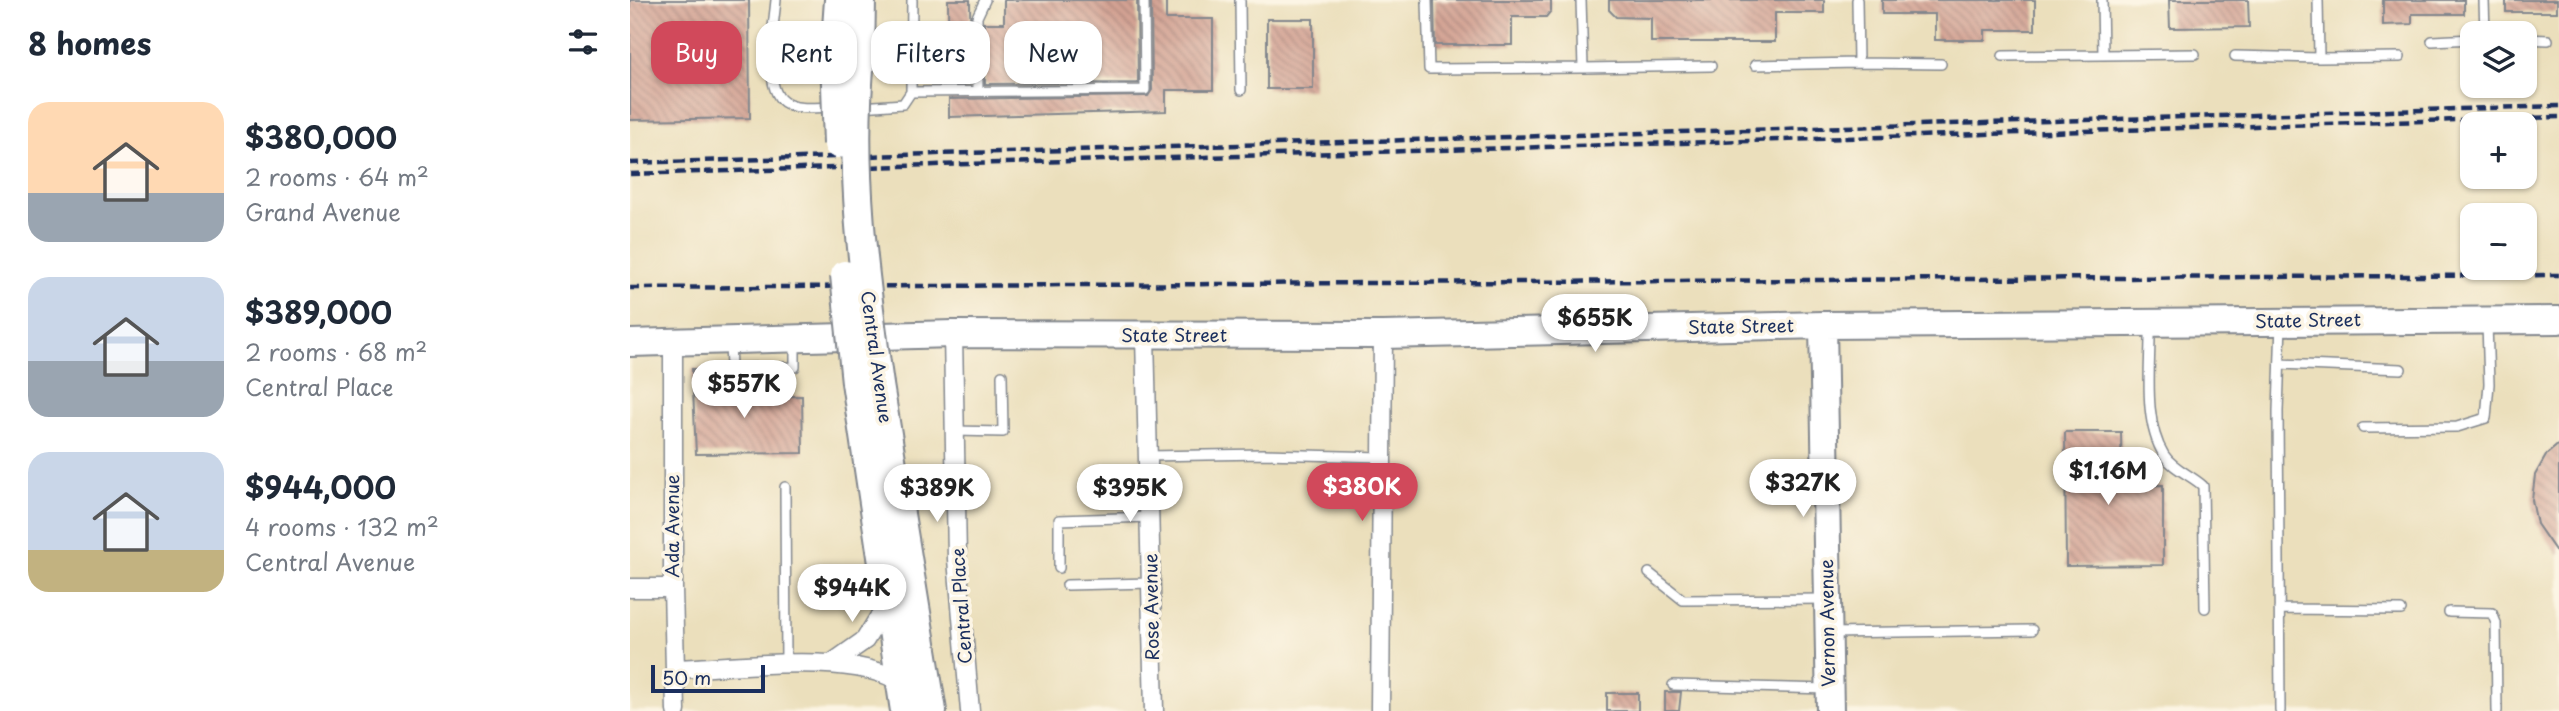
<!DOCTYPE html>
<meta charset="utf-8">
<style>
body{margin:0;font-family:"Playpen Sans",sans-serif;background:#f6f6f7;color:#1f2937;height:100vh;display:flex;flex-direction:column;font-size:26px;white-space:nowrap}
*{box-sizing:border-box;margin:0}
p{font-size:23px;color:#747a83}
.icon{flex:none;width:38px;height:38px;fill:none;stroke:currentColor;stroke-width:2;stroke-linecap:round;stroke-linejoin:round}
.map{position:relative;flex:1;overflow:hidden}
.side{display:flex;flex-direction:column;background:#fff;width:630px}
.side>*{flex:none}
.guide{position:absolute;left:21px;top:21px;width:665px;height:63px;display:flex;gap:14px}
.tools{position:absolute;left:1830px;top:21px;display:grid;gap:14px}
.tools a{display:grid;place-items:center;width:77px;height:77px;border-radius:14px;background:#fff;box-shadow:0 2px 5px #0004;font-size:35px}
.scale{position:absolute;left:21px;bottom:18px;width:114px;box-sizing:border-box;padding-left:7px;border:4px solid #1b2f5e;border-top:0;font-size:19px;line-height:24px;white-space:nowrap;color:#1b2f5e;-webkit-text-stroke:5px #fcf5e5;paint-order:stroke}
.price{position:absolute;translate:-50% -60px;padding:0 16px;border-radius:24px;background:#fff;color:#222;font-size:23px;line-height:46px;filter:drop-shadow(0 2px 4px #0008)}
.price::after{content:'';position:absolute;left:50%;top:42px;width:21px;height:16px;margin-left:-10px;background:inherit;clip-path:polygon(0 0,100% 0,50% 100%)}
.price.active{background:#d1495b;color:#fff}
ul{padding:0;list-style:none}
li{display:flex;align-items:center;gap:21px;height:175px;padding:0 28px}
li span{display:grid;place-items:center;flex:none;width:196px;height:140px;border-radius:21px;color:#555}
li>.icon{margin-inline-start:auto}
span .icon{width:84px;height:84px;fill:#fffc;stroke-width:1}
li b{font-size:30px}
h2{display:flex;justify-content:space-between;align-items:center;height:84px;padding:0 28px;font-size:30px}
.tag{padding:0 24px;border-radius:21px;background:#fff;box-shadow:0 2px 5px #0004;font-size:24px;line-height:63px}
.tag.active{background:#d1495b;color:#fff}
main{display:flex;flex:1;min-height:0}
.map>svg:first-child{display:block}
.building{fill:url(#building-back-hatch)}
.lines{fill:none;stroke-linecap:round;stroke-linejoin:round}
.lane-casing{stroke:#83878d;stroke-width:12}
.street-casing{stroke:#83878d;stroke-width:21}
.secondary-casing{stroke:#83878d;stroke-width:30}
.primary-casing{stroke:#83878d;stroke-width:32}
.lane{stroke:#fff;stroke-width:9}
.street{stroke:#fff;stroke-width:18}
.secondary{stroke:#fff;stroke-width:26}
.primary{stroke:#fff;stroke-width:28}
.rail{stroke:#1b2f5e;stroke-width:4.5;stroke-dasharray:10 5;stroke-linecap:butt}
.primary-bridge-casing{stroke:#83878d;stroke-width:32;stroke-linecap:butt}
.primary-bridge{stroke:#fff;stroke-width:28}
.labels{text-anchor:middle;stroke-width:7;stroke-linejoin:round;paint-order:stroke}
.street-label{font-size:18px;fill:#1b2f5e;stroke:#fcf5e5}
</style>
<main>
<section class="side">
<h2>8 homes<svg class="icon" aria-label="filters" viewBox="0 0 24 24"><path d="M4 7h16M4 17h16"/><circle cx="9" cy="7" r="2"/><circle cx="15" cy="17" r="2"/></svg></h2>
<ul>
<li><span style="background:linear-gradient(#ffd9b3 65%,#9aa5b1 0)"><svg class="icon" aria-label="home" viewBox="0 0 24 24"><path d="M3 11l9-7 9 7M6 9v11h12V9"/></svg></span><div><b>$380,000</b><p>2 rooms · 64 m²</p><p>Grand Avenue</p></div></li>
<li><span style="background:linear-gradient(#c9d6e8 60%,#9aa5b1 0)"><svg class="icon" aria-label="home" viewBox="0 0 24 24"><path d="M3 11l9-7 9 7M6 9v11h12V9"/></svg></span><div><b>$389,000</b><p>2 rooms · 68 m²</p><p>Central Place</p></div></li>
<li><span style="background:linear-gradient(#c9d6e8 70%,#c2b280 0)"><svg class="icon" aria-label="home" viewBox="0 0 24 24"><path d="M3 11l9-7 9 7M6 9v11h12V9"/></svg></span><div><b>$944,000</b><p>4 rooms · 132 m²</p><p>Central Avenue</p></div></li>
</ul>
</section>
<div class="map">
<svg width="1929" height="711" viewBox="0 0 1929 711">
<defs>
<pattern id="building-back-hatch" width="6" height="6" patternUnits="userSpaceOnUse" patternTransform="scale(1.75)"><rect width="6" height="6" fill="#d3a293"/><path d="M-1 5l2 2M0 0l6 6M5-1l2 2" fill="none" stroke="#aa847b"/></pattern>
</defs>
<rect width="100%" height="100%" fill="#fcf5e5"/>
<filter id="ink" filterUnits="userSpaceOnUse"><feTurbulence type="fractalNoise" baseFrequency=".0143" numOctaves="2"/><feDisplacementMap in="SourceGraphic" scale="14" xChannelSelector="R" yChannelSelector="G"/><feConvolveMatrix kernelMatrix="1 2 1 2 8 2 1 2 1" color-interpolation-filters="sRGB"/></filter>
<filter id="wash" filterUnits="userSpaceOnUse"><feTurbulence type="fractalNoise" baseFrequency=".00686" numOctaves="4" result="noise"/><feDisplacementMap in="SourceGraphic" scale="28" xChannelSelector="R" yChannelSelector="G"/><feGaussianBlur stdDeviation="1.57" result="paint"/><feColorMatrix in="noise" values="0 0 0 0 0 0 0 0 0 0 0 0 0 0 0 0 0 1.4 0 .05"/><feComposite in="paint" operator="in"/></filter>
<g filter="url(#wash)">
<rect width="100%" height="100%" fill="#ebdfbc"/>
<g id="blocks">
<!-- building -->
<path class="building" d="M0,0H119L120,118L0,120Z
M318,0H340L341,84L319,85Z
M374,0H507L508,83L355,84L354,23H374Z
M521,0H536V19H583V90H536V111L319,117V99L518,96L522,90Z
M804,0H921V11L916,17H882V45H805Z
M979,0H1194V13H1145V42H1021V18L986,17L979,10Z
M1252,0H1405V30H1355V40H1305V14H1252Z
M1539,0H1618L1619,27L1540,28Z
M1753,0H1834V14H1782V24L1753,25Z
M1876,0H1927V12H1876Z
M637,19H683V89H637Z
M62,369H83V373H91L94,397L172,396L173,453L66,454Z
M1435,432H1491L1492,486L1533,485V565L1436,566Z
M1929,444V556L1907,524L1902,500L1905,475L1917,454Z
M1035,692H1051L1049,711H1035Z
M977,693H1008V711H977Z"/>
</g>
</g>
<g filter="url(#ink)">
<use href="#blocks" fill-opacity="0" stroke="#83878d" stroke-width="2"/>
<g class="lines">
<!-- lane casing -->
<g class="lane-casing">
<path id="lane" d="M146,0C144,24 132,87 154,102C167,111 188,107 203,107
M610,0L611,90
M797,0L799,69L953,68L951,0
M1227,0L1228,63L1311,64
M1472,0L1473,55L1565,54
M1854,0L1855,33
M1895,39L1918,40
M1802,41L1843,39
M1373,56L1473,55
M1605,56L1689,58L1688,0
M1689,58L1770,57
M1125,65L1228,63
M953,68L1081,66
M348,91L347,17L355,0
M281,92L515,90L514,0
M231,107L273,104L281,92L282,0
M1520,325C1521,364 1512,420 1534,455C1543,469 1561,475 1573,486L1575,608
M100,341L101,368L165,367V339
M1650,364L1771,369
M1733,428L1827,427L1856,418L1859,384L1857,324
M325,431L373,432L372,375
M518,456L634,454L752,457
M155,487L156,665
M429,568V520L520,517
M1019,573L1053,600L1196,599
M437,585L521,583
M1649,609L1771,610
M1819,612L1862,613L1866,623L1867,711
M1200,633L1402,630
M1043,685L1198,689
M1650,711L1648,411L1651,323"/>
</g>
<!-- street casing -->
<g class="street-casing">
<path id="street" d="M323,334L327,559L340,711
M515,336L524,711
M43,341V588L46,711
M0,588H43
M201,664L235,640L259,601
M46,669C105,667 225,651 272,683
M750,711L753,335"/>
</g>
<!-- secondary casing -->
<g class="secondary-casing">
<path id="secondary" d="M1193,325L1200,711
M0,343L323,334L753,335L1193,325L1929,320"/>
</g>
<!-- primary casing -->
<g class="primary-casing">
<path id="primary" d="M205,56L209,0
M230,59L231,0
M226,382L275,711
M249,385L302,711"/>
</g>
<!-- lane -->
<use href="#lane" class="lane"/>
<!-- street -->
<use href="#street" class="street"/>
<!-- secondary -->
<use href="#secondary" class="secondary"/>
<!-- primary -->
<use href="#primary" class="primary"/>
<!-- rail -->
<path class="rail" d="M0,163L1929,106
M0,174L1929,117
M0,288L1929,275"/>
<!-- primary-bridge casing -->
<g class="primary-bridge-casing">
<path id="primary-bridge" d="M205,56L208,144
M230,59C219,168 234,277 249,385
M215,275L226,382"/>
</g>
<!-- primary-bridge -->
<use href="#primary-bridge" class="primary-bridge"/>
</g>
</g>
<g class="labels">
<!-- street labels -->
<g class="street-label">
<text transform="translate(1678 321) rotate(-1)" y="6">State Street</text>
<text transform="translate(1111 327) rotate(-1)" y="6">State Street</text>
<text x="544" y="342">State Street</text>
<text transform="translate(246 357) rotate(82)" y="6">Central Avenue</text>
<text transform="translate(43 526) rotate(-90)" y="6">Ada Avenue</text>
<text transform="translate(332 606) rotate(-94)" y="6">Central Place</text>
<text transform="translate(522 607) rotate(-91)" y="6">Rose Avenue</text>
<text transform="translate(1198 623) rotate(-91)" y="6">Vernon Avenue</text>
</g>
</g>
</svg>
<div class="tools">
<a><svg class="icon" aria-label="layers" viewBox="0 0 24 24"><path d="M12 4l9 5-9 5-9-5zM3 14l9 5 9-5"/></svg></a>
<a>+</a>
<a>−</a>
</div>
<div class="scale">50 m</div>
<b class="price" style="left:965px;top:354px">$655K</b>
<b class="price" style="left:114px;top:420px">$557K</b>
<b class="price" style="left:1478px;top:507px">$1.16M</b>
<b class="price" style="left:1173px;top:519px">$327K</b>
<b class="price active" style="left:732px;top:523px">$380K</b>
<b class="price" style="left:307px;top:524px">$389K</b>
<b class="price" style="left:500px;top:524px">$395K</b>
<b class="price" style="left:222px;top:624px">$944K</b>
<div class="guide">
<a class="tag active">Buy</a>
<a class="tag">Rent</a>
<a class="tag">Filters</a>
<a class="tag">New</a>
</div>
</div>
</main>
